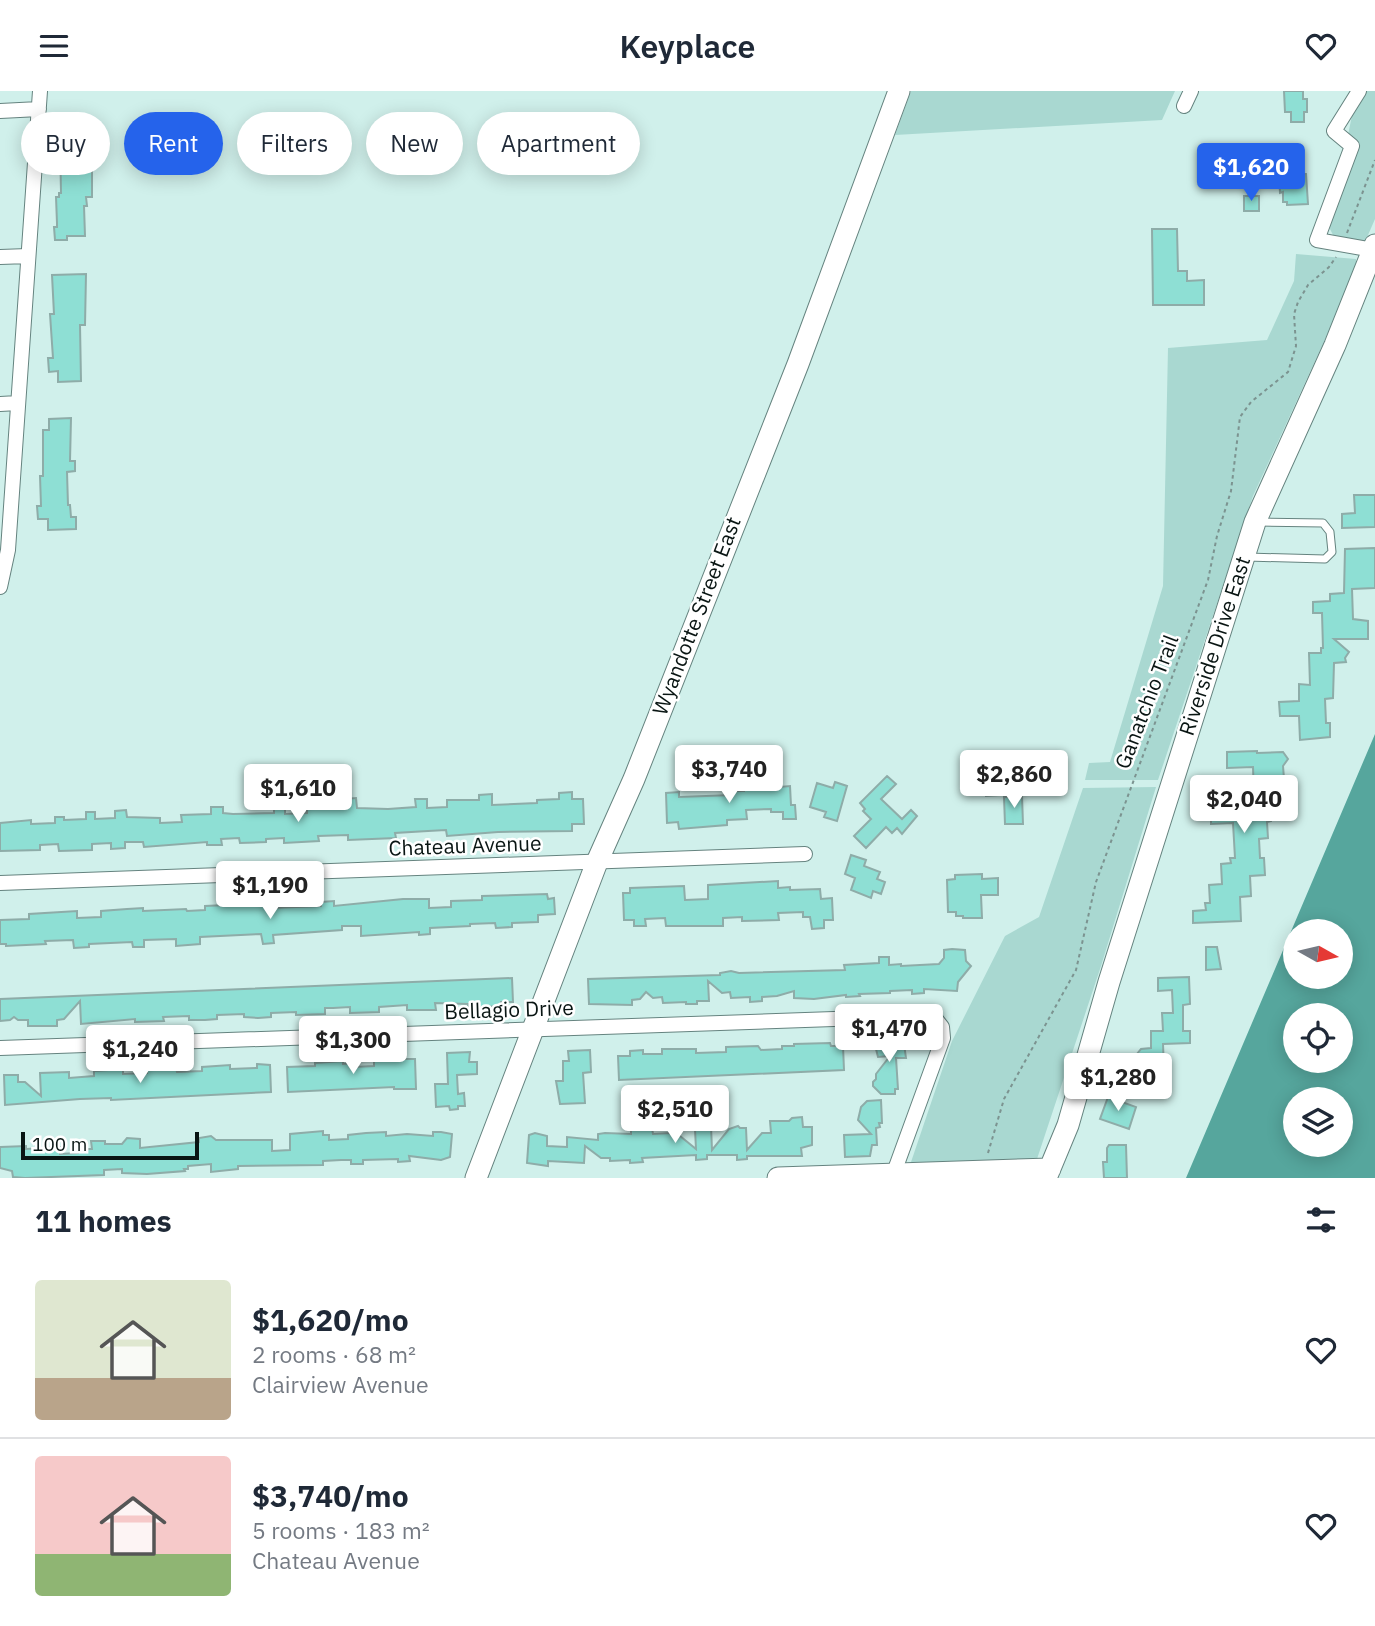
<!DOCTYPE html>
<meta charset="utf-8">
<style>
body{margin:0;font-family:"IBM Plex Sans",sans-serif;background:#f6f6f7;color:#1f2937;height:100vh;display:flex;flex-direction:column;font-size:26px;white-space:nowrap}
*{box-sizing:border-box;margin:0}
p{font-size:23px;color:#747a83}
.icon{flex:none;width:38px;height:38px;fill:none;stroke:currentColor;stroke-width:2;stroke-linecap:round;stroke-linejoin:round}
.map{position:relative;height:1087px;overflow:hidden}
.details{display:flex;flex-direction:column;background:#fff;flex:1}
.details>*{flex:none}
.guide{position:absolute;left:21px;top:21px;width:700px;height:63px;display:flex;gap:14px}
.needle{width:46px;rotate:98deg}
.fabs{position:absolute;left:1283px;top:828px;display:grid;gap:14px}
.fabs a{display:grid;place-items:center;width:70px;height:70px;border-radius:50%;background:#fff;box-shadow:0 4px 18px #0003;font-size:35px}
.scale{position:absolute;left:21px;bottom:18px;width:178px;box-sizing:border-box;padding-left:7px;border:4px solid #091513;border-top:0;font-size:19px;line-height:24px;white-space:nowrap;color:#091513;-webkit-text-stroke:5px #fff;paint-order:stroke}
.price{position:absolute;translate:-50% -60px;padding:0 16px;border-radius:7px;background:#fff;color:#222;font-size:23px;line-height:46px;filter:drop-shadow(0 2px 4px #0008)}
.price::after{content:'';position:absolute;left:50%;top:42px;width:21px;height:16px;margin-left:-10px;background:inherit;clip-path:polygon(0 0,100% 0,50% 100%)}
.price.on{background:#2563eb;color:#fff}
ul{padding:0;list-style:none}
li{display:flex;align-items:center;gap:21px;height:175px;padding:0 35px}
li+li{border-top:2px solid #e0e1e3}
li span{display:grid;place-items:center;flex:none;width:196px;height:140px;border-radius:7px;color:#555}
li>.icon{margin-inline-start:auto}
span .icon{width:84px;height:84px;fill:#fffc;stroke-width:1}
li b{font-size:30px}
h2{display:flex;justify-content:space-between;align-items:center;height:84px;padding:0 35px;font-size:30px}
.pill{padding:0 24px;border-radius:32px;background:#fff;box-shadow:0 4px 18px #0003;font-size:24px;line-height:63px}
.pill.on{background:#2563eb;color:#fff}
header{display:flex;justify-content:space-between;align-items:center;height:91px;padding:0 35px;background:#fff;font-size:32px;font-weight:600}
.map>svg:first-child{display:block}
.green{fill:#a9d8d1}
.water{fill:#56a69d;fill-rule:evenodd}
.building{fill:#8edfd4;stroke:#8eaca8;stroke-width:2}
.lines{fill:none;stroke-linecap:round;stroke-linejoin:round}
.lane-casing{stroke:#65837f;stroke-width:9}
.street-casing{stroke:#65837f;stroke-width:16}
.secondary-casing{stroke:#65837f;stroke-width:23}
.path{stroke:#7c9390;stroke-width:2;stroke-dasharray:3.5 3.5;stroke-linecap:butt}
.lane{stroke:#fff;stroke-width:7}
.street{stroke:#fff;stroke-width:14}
.secondary{stroke:#fff;stroke-width:21}
.labels{text-anchor:middle;stroke-width:5;stroke-linejoin:round;paint-order:stroke}
.street-label{font-size:21px;fill:#091513;stroke:#fff}
</style>
<header><svg class="icon" aria-label="menu" viewBox="0 0 24 24"><path d="M4 6h16M4 12h16M4 18h16"/></svg>Keyplace<svg class="icon" aria-label="heart" viewBox="0 0 24 24"><path d="M12 20l-8-8c-3-5 5-10 8-4 3-6 11-1 8 4z"/></svg></header>
<div class="map">
<svg width="1375" height="1087" viewBox="0 0 1375 1087">
<rect width="100%" height="100%" fill="#d0f0eb"/>
<!-- green -->
<path class="green" d="M911,0H1175L1162,29L895,44Z
M1363,0H1375V128L1365,151L1333,144L1329,136L1355,10Z
M1296,163L1356,168V181L1253,405L1158,689H1085L1089,672L1110,671L1163,495L1168,257L1267,249L1294,190Z
M1156,696L1101,875L1036,1071L910,1074L952,950L1005,845L1039,826L1083,697Z"/>
<!-- water -->
<path class="water" d="M1375,643V1087H1186ZM1295,840H1340V886H1295ZM1295,924H1340V970H1295ZM1295,1008H1340V1054H1295Z"/>
<!-- building -->
<path class="building" d="M1284,0H1303V8H1307V21H1304V31H1291V21H1285Z
M93,40V50H88L89,71H92V106H86L87,115H84L85,145H67V149H55L54,136H57V132L56,106H59V102H61L60,49H67L66,41Z
M1286,60H1298V83H1306L1308,113L1287,114V111H1283V101L1280,102L1279,82H1285Z
M1244,105H1259V120H1244Z
M1152,138H1177L1178,180H1187V190L1204,189V214H1153Z
M86,183L85,234H80L81,290L58,291V280L49,281L48,267H53L50,223H54L52,184Z
M71,327L70,370H75V380L67,381L68,414H70L71,426H76V438L48,439V428H38L37,415H41L40,385H43V339H49V328Z
M1354,404H1375V436L1342,437V423L1355,422Z
M1375,457V497L1352,498L1353,528L1368,530V548H1334L1349,561L1345,567L1346,571L1334,572L1333,607L1325,608L1326,632H1330V646L1300,649L1299,625H1280L1279,611L1299,610V593L1310,594L1309,562H1321V557H1323L1322,522H1313V511L1330,510V503L1344,502L1345,458Z
M1257,660V662L1283,661L1288,668L1283,675L1285,700L1270,701L1271,730L1267,731L1268,747L1259,748L1260,767H1264L1265,784L1250,785L1251,805L1240,806L1241,830L1193,832V820L1206,819L1205,812H1210L1209,794L1222,793L1221,773L1231,772L1230,767H1235L1233,732L1211,733V716L1244,712L1243,706H1254L1253,676L1227,677V661Z
M887,685L896,693L881,708L902,728L911,719L917,725L902,743L897,737L892,742L886,736L866,757L854,745L871,728L863,720L865,718L860,712Z
M780,689V696L790,695L791,714H795L796,728H783V721H771V718L746,719L747,728L727,729V734L679,738L678,731L667,732L666,702L679,701V706L733,704L732,700H744V691Z
M835,691L847,695L837,730L824,726L826,721L810,716L817,692L833,697Z
M1000,691V704L986,705L985,692Z
M572,701V708H583L584,733H572V740L498,741L447,745L446,739L428,740L395,742L396,747L348,749V744L318,745L319,750L284,752V747L266,748V751L240,752L239,747L221,748L222,754H207V751L144,756L143,751H125V757L111,758V752L92,753V759L59,760L58,753L40,754V759L0,760V732L31,729V733L55,732V726H64V729L86,728V721H95V728L115,727V720L126,719L127,726L160,727V732L182,731L181,724L211,723V716H223V722L233,723L274,722V717H285V723L307,722V710L320,709L321,718L345,717V708L356,707L357,717L388,718L416,716L415,708H427V717L447,716V709H479V704L492,703V714L537,712V709L559,708V702Z
M1022,705L1023,733H1005L1004,706Z
M851,764L866,769L864,775L880,781L877,788L885,791L881,803L873,800L871,807L851,799L855,787L845,783Z
M982,783V788L998,787V804H981L982,827H963V825H956V821H948L947,789L955,788V784Z
M778,790V797L790,796V799L820,798L821,808L832,807L833,829H824V837L812,838L810,826H803V821L778,822L779,829L742,830V826L723,827V835H666L665,827L645,828L646,835H634V829H624L623,802H630V797L684,795L685,809L708,808V794Z
M547,803L548,808L554,807L555,823L538,824V831L512,832V836L496,837L495,832L470,833V835L430,837V843L419,844V841L361,845V835H342V839L273,844L274,852L263,853L261,843L200,846V853L176,855V848L144,849V856H133L132,851L89,853V856L74,857L73,849L45,850L46,853L6,855V853H0V829L29,828V823L77,820V827L101,826V820L127,818L143,817V820L186,818L187,820L205,819V815L272,812V817L321,815V811L334,810V815L403,808H429V817L451,816V810L482,809V805Z
M1206,856H1217L1221,878L1206,879Z
M952,858L965,859L966,870L971,875L958,891L957,900L924,898V902L912,903V899L890,900V902L859,903L860,905L846,906V904L814,908L794,907V900L777,905L762,906V910L750,911V906L731,907L730,901L722,902L708,890L709,910H697V913H686V911L663,912L662,906L653,907L646,901L640,908L632,909V914L589,913L588,888L720,884V882L731,880L739,882L845,879L844,874L879,872V866H889V874L901,873V875L939,873L944,867V859Z
M1189,886L1190,913L1183,914V940H1190V952L1163,953L1164,979L1147,980L1138,990L1127,980L1135,971L1133,968L1141,958L1151,957V940H1163L1162,922H1173L1172,899L1158,900V887Z
M512,887L513,911H501V915L468,917V913L435,912L436,919H407V914L379,916V921L350,922V916L333,917H325V923L296,924V921L271,922V926L258,927L244,926V923L217,924V928L205,929H189V925L163,926L164,930L135,931V928L81,933L80,910L64,928L57,929V935H28V929H18L14,926L10,929L0,930V908Z
M903,946L906,967H896L898,998H895V1003H881L873,995V991L876,988V983L890,965L878,966L875,954L877,947Z
M830,952L831,955H843L844,979L619,989L618,965H630V960L643,959V963H662V958H696V962L726,961V956L758,955L761,959L782,958V955H794V953Z
M590,959L591,981L583,982L585,1012L560,1013L556,990H563V970H569L568,960Z
M470,961L469,971H477V983L457,984L458,1003L464,1002L465,1015H458V1018L450,1019L449,1015L436,1016L435,993H448L447,962Z
M386,968H415L416,998H394V996L288,1001L287,976L315,975V972L343,970V973L354,972V976L374,975V969Z
M257,973L270,974L271,1001L111,1009V1007L80,1008L5,1014L4,984H18V991H25L41,1005L40,982L69,981V987L94,985V980L123,978V983L147,982V978L160,977H176L177,981L202,980V976L230,974V978L257,977Z
M1108,1006L1136,1016L1129,1038L1100,1028Z
M881,1009L882,1032H879L880,1036L876,1037L877,1054H872L870,1065L845,1066L844,1044L871,1043L858,1029L861,1016L867,1010Z
M802,1026L803,1036H812V1054L801,1057L802,1065H747V1068L737,1069V1064H707V1068L696,1069V1064L642,1067L643,1071L630,1072V1069L610,1070V1067H601L585,1055L584,1072L548,1070V1075L527,1072L529,1044L535,1042L547,1045V1055L567,1056V1046L598,1049V1043L605,1042L631,1043V1038L652,1037L653,1043L671,1042L673,1045H680L696,1058L695,1038L711,1035L712,1059L729,1038L738,1035L740,1037H746L747,1059L762,1042H771L770,1030H789L792,1027Z
M323,1040V1044H329V1049L348,1048V1044L366,1042L386,1041V1045L407,1043L433,1045V1041H441L452,1043L450,1066L441,1069L409,1065L410,1070L398,1071V1068L363,1069V1073H351V1069H341L323,1070V1074L238,1075V1078L211,1081V1073L188,1075V1078H184L185,1080L147,1083L122,1082V1078L104,1079V1084L25,1087L13,1086L12,1080L0,1077V1056L26,1055V1058L60,1056V1063L78,1062V1058H92L91,1050H105V1053H122L127,1047L140,1048V1057L199,1051V1047L211,1045L216,1049H272V1060L290,1059V1043Z
M1109,1054H1126L1127,1087H1104L1103,1071H1107V1057Z"/>
<g class="lines">
<!-- lane casing -->
<g class="lane-casing">
<path id="lane" d="M1247,466L1325,468L1332,461L1330,441L1323,432L1259,431"/>
</g>
<!-- street casing -->
<g class="street-casing">
<path id="street" d="M1359,0L1334,40L1352,55L1317,149L1373,159
M1184,15L1191,0
M0,20L39,18
M0,166L28,165
M0,313L18,312
M0,496L8,459L40,0
M0,792L805,763
M0,957L920,925L935,927L942,936L943,947L892,1087"/>
</g>
<!-- secondary casing -->
<g class="secondary-casing">
<path id="secondary" d="M476,1087L597,771L634,688L798,273L899,0
M778,1087L1050,1078
M1046,1087L1068,1034L1109,891L1255,431L1335,254L1375,154"/>
</g>
<!-- path -->
<path class="path" d="M1347,142L1375,69
M988,1062L1004,1008L1076,879L1096,791L1208,489L1217,445L1231,400L1240,326L1251,311L1288,281L1296,255L1294,223L1298,211L1308,194L1329,176L1336,166"/>
<!-- lane -->
<use href="#lane" class="lane"/>
<!-- street -->
<use href="#street" class="street"/>
<!-- secondary -->
<use href="#secondary" class="secondary"/>
</g>
<g class="labels">
<!-- street labels -->
<g class="street-label">
<text transform="translate(697 525) rotate(-69)" y="7">Wyandotte Street East</text>
<text transform="translate(1215 555) rotate(-72)" y="7">Riverside Drive East</text>
<text transform="translate(1147 611) rotate(-69)" y="7">Ganatchio Trail</text>
<text transform="translate(465 755) rotate(-2)" y="7">Chateau Avenue</text>
<text transform="translate(509 919) rotate(-2)" y="7">Bellagio Drive</text>
</g>
</g>
</svg>
<div class="fabs">
<a><svg class="needle" viewBox="-14 -14 28 28"><path d="M0-13l5 13h-10z" fill="#e53935"/><path d="M0 13l5-13h-10z" fill="#747a83"/></svg></a>
<a><svg class="icon" aria-label="locate" viewBox="0 0 24 24"><circle cx="12" cy="12" r="6"/><path d="M12 2v4M12 18v4M2 12h4M18 12h4"/></svg></a>
<a><svg class="icon" aria-label="layers" viewBox="0 0 24 24"><path d="M12 4l9 5-9 5-9-5zM3 14l9 5 9-5"/></svg></a>
</div>
<div class="scale">100 m</div>
<b class="price on" style="left:1251px;top:112px">$1,620</b>
<b class="price" style="left:729px;top:714px">$3,740</b>
<b class="price" style="left:1014px;top:719px">$2,860</b>
<b class="price" style="left:298px;top:733px">$1,610</b>
<b class="price" style="left:1244px;top:744px">$2,040</b>
<b class="price" style="left:270px;top:830px">$1,190</b>
<b class="price" style="left:889px;top:973px">$1,470</b>
<b class="price" style="left:353px;top:985px">$1,300</b>
<b class="price" style="left:140px;top:994px">$1,240</b>
<b class="price" style="left:1118px;top:1022px">$1,280</b>
<b class="price" style="left:675px;top:1054px">$2,510</b>
<div class="guide">
<a class="pill">Buy</a>
<a class="pill on">Rent</a>
<a class="pill">Filters</a>
<a class="pill">New</a>
<a class="pill">Apartment</a>
</div>
</div>
<section class="details">
<h2>11 homes<svg class="icon" aria-label="filters" viewBox="0 0 24 24"><path d="M4 7h16M4 17h16"/><circle cx="9" cy="7" r="2"/><circle cx="15" cy="17" r="2"/></svg></h2>
<ul>
<li><span style="background:linear-gradient(#dfe7d0 70%,#b9a48a 0)"><svg class="icon" aria-label="home" viewBox="0 0 24 24"><path d="M3 11l9-7 9 7M6 9v11h12V9"/></svg></span><div><b>$1,620/mo</b><p>2 rooms · 68 m²</p><p>Clairview Avenue</p></div><svg class="icon" aria-label="heart" viewBox="0 0 24 24"><path d="M12 20l-8-8c-3-5 5-10 8-4 3-6 11-1 8 4z"/></svg></li>
<li><span style="background:linear-gradient(#f6c9c9 70%,#8fb573 0)"><svg class="icon" aria-label="home" viewBox="0 0 24 24"><path d="M3 11l9-7 9 7M6 9v11h12V9"/></svg></span><div><b>$3,740/mo</b><p>5 rooms · 183 m²</p><p>Chateau Avenue</p></div><svg class="icon" aria-label="heart" viewBox="0 0 24 24"><path d="M12 20l-8-8c-3-5 5-10 8-4 3-6 11-1 8 4z"/></svg></li>
</ul>
</section>
